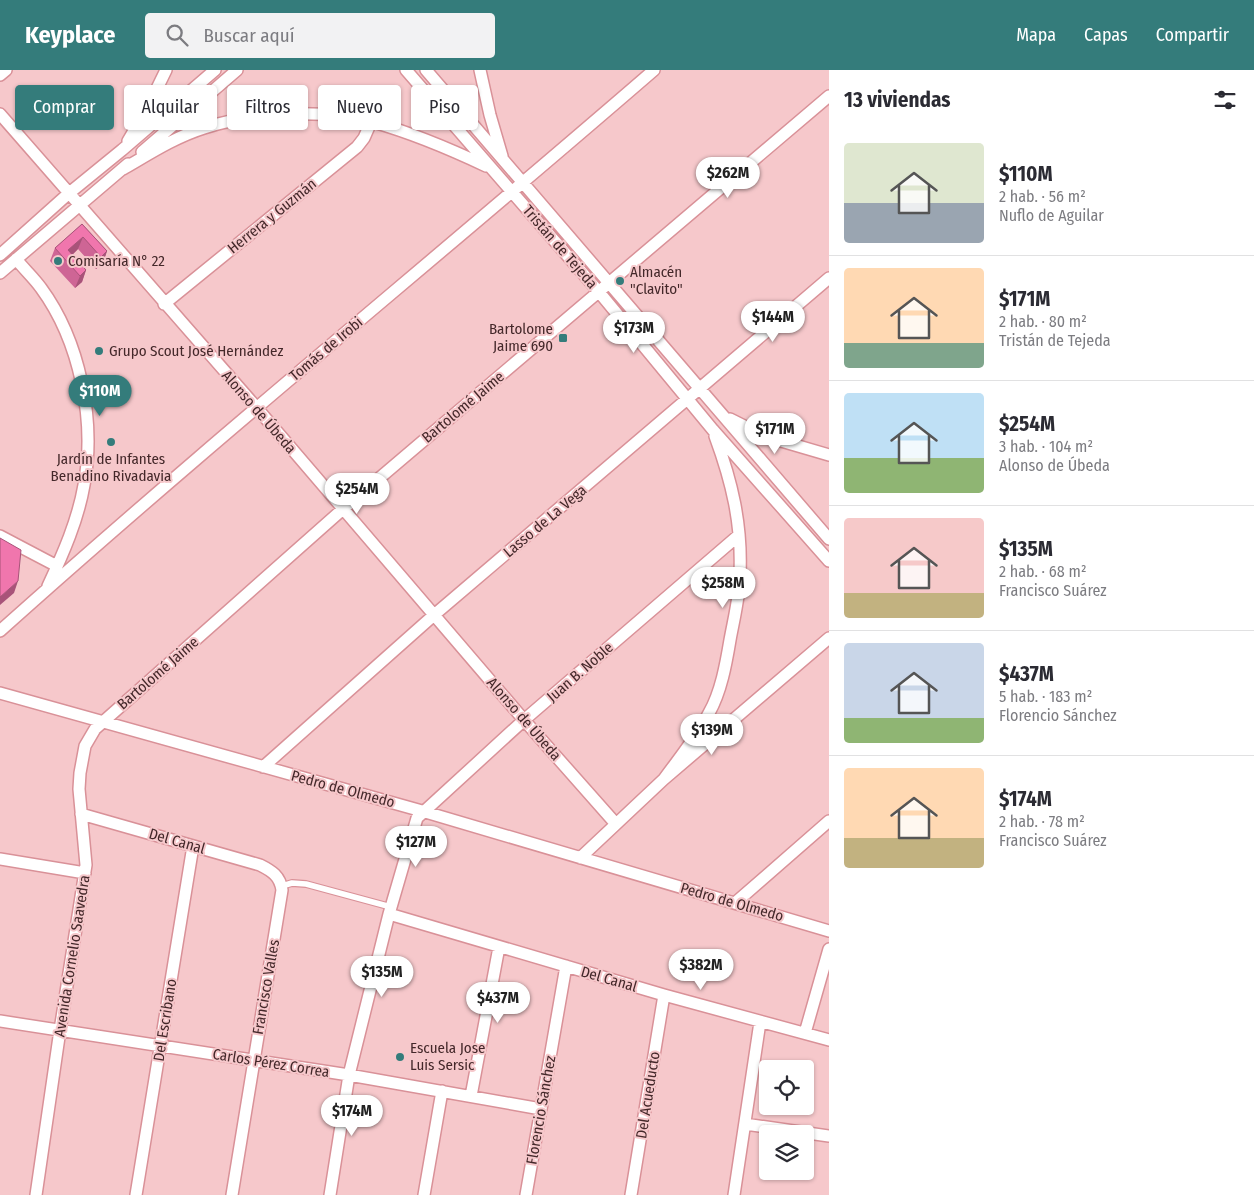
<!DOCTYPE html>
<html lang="es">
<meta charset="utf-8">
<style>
body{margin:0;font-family:"Fira Sans Condensed",sans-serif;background:#f2f2f3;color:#2b2b33;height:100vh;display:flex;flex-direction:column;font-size:19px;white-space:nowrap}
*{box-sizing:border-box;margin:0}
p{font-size:16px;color:#7c7c81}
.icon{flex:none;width:28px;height:28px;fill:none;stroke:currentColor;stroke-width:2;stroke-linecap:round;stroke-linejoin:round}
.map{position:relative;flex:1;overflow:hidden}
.side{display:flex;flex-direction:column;background:#fff;width:425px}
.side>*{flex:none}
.top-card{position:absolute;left:15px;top:15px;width:475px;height:45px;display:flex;gap:10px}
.tools{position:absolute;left:759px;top:990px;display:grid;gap:10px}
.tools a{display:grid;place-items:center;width:55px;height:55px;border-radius:5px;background:#fff;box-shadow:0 1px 4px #0004;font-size:25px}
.price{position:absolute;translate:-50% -42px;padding:0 11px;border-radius:18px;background:#fff;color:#222;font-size:16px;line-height:32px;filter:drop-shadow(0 1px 2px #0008)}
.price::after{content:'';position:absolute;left:50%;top:30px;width:15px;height:11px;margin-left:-8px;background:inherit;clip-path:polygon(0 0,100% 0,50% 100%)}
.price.active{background:#347c7b;color:#fff}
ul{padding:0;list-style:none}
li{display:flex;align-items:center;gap:15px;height:125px;padding:0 15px}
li+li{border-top:1px solid #e1e1e2}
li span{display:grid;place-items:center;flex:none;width:140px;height:100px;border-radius:5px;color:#555}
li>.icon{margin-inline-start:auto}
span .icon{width:60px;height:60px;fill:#fffc;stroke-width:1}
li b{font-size:21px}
h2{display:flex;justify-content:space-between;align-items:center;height:60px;padding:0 15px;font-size:21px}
.chip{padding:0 18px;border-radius:5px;background:#fff;box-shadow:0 1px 4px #0004;font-size:18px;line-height:45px}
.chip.active{background:#347c7b;color:#fff}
header{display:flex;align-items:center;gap:30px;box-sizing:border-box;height:70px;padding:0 25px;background:#347c7b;color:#fff}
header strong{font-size:24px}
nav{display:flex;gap:28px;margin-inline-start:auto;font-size:18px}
.search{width:350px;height:45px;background:#f2f2f3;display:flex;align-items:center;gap:12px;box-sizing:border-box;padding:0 18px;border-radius:5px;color:#7c7c81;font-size:19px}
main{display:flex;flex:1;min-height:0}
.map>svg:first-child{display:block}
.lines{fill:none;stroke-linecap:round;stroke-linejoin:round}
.lane-casing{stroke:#d99198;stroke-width:8}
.street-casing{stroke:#d99198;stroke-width:14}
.lane{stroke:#fff;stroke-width:5.5}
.street{stroke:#fff;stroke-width:11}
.wall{fill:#ce6595}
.shaded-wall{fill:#a85379}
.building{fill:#f076ad;stroke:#a85379}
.poi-dot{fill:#347c7b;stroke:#f6c8cb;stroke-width:2}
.labels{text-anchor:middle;stroke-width:4;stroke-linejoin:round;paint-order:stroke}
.street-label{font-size:15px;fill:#44282a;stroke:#f6c8cb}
.poi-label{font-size:15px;fill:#44282a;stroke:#f6c8cb;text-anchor:start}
</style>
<header>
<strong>Keyplace</strong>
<div class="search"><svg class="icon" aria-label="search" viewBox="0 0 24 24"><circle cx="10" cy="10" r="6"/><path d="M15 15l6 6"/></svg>Buscar aquí</div>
<nav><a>Mapa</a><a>Capas</a><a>Compartir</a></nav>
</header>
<main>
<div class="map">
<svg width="829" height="1125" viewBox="0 0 829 1125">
<rect width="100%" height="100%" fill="#f6c8cb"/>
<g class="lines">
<!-- lane casing -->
<g class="lane-casing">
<path id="lane" d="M282,816L292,813L306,814L391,837"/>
</g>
<!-- street casing -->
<g class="street-casing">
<path id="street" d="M406,0L599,222L713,360L829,491
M426,0L829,469
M480,0L490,45L502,86
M0,5L6,0
M0,44L256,337L524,650L616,754
M128,71L148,37L166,0
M142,82L237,0
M123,99C149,84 175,67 204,58C254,42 323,39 373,52C412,63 450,79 486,96
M0,185L68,124L122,80L215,0
M16,189C24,199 34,208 41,218C80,271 96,351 84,415C78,450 63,484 48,516
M0,203L128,94
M164,234L357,77L364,68L371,52
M730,349L764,366L829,385
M0,466L57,496
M0,561C214,369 437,188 654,0
M0,623L422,741L829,861
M263,697L434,545L829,208
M664,709C680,687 697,667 709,643C721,622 726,594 730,570C734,548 740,525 740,503C742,454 732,412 715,366
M81,744L260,795C272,801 280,806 282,820L232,1125
M580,788L664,709L829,568
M0,789L85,803
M735,833L829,751
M389,844L664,925L829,970
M0,951L349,1005L541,1039
M805,963L829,879
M471,1026L499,877
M745,1054L829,1066
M36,1125L60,960L86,795L79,719L80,703L85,676L95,659L343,439L829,26
M136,1125L193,776
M330,1125L349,1005L389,844L417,748L524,650L739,465
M424,1125L442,1021
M526,1125L566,896
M631,1125L664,925
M734,1125L760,952"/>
</g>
<!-- lane -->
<use href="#lane" class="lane"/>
<!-- street -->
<use href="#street" class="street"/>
</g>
<!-- wall -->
<path class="wall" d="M82,154L107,181L103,193L96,199L78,179L72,185L86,200L82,212L75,218L50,191L55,178Z"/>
<!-- shaded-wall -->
<path class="shaded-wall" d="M83,167L78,179L66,191L68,180Z
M107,181L103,193L96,199L101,187Z
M86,200L82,212L75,218L80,206Z
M18,511L14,523L0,535V527Z"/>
<!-- building -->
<path class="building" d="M82,154L107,181L101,187L83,167L68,180L86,200L80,206L55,178Z
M0,468L21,480L18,511L0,527Z"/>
<!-- markers -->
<g class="poi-dot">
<circle cx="58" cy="191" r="5"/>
<circle cx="620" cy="211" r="5"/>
<rect x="558" y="263" width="10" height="10" rx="2.5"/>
<circle cx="99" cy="281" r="5"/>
<circle cx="111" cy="372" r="5"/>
<circle cx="400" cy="987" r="5"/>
</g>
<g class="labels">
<!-- street labels -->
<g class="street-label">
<text transform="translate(272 146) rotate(-39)" y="5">Herrera y Guzmán</text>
<text transform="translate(560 177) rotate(49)" y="5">Tristán de Tejeda</text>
<text transform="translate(326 279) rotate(-40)" y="5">Tomás de Irobi</text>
<text transform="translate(463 337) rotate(-40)" y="5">Bartolomé Jaime</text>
<text transform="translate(259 342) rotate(49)" y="5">Alonso de Úbeda</text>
<text transform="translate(545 451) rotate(-40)" y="5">Lasso de La Vega</text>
<text transform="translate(580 602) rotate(-41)" y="5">Juan B. Noble</text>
<text transform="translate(158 603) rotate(-41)" y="5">Bartolomé Jaime</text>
<text transform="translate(524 649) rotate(49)" y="5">Alonso de Úbeda</text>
<text transform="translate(343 719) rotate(15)" y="5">Pedro de Olmedo</text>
<text transform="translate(177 771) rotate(16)" y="5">Del Canal</text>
<text transform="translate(732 832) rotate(16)" y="5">Pedro de Olmedo</text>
<text transform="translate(72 886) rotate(-81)" y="5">Avenida Cornelio Saavedra</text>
<text transform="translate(609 909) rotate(16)" y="5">Del Canal</text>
<text transform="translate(266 917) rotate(-80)" y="5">Francisco Valles</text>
<text transform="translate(165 950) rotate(-81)" y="5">Del Escribano</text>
<text transform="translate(271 993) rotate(9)" y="5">Carlos Pérez Correa</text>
<text transform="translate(648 1025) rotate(-81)" y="5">Del Acueducto</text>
<text transform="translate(541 1040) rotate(-80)" y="5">Florencio Sánchez</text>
</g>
<!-- poi labels -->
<g class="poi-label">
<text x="68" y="196">Comisaría N° 22</text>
<text x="630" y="207">Almacén<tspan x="630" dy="17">"Clavito"</tspan></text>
<text x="553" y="264" text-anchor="end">Bartolome<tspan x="553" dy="17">Jaime 690</tspan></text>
<text x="109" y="286">Grupo Scout José Hernández</text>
<text x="111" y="394" text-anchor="middle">Jardín de Infantes<tspan x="111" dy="17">Benadino Rivadavia</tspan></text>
<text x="410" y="983">Escuela Jose<tspan x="410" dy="17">Luis Sersic</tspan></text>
</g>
</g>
</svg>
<div class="tools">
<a><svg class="icon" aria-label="locate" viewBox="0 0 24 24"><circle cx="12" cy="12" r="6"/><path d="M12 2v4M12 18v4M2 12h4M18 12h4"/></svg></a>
<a><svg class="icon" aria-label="layers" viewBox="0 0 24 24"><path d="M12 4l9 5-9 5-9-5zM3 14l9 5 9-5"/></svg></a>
</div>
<b class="price" style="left:728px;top:129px">$262M</b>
<b class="price" style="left:773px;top:273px">$144M</b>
<b class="price" style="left:634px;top:284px">$173M</b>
<b class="price active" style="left:100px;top:347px">$110M</b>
<b class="price" style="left:775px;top:385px">$171M</b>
<b class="price" style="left:357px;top:445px">$254M</b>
<b class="price" style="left:723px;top:539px">$258M</b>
<b class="price" style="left:712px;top:686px">$139M</b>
<b class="price" style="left:416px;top:798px">$127M</b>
<b class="price" style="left:701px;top:921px">$382M</b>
<b class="price" style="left:382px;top:928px">$135M</b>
<b class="price" style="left:498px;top:954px">$437M</b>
<b class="price" style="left:352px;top:1067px">$174M</b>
<div class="top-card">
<a class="chip active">Comprar</a>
<a class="chip">Alquilar</a>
<a class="chip">Filtros</a>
<a class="chip">Nuevo</a>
<a class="chip">Piso</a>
</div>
</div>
<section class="side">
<h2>13 viviendas<svg class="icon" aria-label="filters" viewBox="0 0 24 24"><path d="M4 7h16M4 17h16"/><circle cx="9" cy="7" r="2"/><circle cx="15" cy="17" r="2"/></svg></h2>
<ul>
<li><span style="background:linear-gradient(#dfe7d0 60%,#9aa5b1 0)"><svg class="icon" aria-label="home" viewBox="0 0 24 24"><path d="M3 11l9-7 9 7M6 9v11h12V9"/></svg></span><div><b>$110M</b><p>2 hab. · 56 m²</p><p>Nuflo de Aguilar</p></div></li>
<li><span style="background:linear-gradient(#ffd9b3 75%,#7fa58c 0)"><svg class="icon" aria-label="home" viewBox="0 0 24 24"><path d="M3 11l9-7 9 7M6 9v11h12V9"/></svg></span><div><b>$171M</b><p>2 hab. · 80 m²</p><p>Tristán de Tejeda</p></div></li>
<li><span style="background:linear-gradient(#bfe0f5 65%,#8fb573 0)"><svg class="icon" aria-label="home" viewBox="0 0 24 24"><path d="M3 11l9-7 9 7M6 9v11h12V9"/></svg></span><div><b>$254M</b><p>3 hab. · 104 m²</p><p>Alonso de Úbeda</p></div></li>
<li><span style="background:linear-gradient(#f6c9c9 75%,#c2b280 0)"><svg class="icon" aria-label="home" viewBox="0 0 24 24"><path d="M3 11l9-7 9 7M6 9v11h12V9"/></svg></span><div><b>$135M</b><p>2 hab. · 68 m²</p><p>Francisco Suárez</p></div></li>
<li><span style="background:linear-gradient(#c9d6e8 75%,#8fb573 0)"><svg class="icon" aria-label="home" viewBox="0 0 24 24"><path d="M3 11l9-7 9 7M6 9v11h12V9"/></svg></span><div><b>$437M</b><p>5 hab. · 183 m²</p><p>Florencio Sánchez</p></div></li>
<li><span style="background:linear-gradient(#ffd9b3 70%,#c2b280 0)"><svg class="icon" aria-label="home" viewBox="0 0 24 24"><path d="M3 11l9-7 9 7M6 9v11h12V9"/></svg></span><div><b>$174M</b><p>2 hab. · 78 m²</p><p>Francisco Suárez</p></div></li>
</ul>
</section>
</main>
